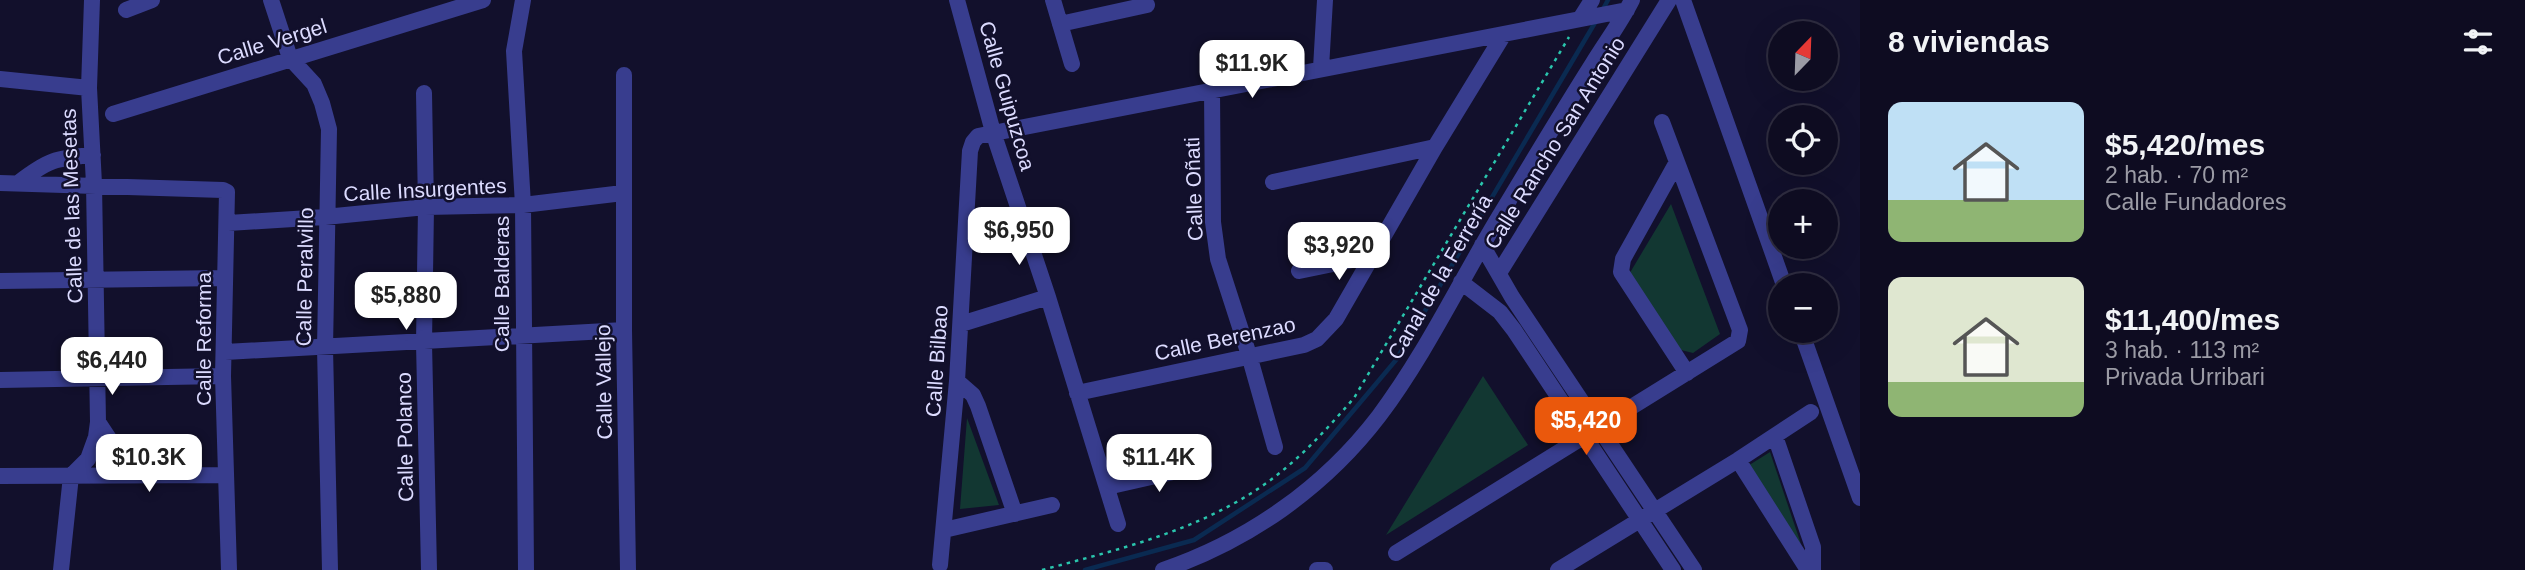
<!DOCTYPE html>
<html lang="es">
<meta charset="utf-8">
<style>
body{margin:0;font-family:Arial,sans-serif;background:#17152a;color:#f1f3f6;height:100vh;display:flex;flex-direction:column;font-size:26px;white-space:nowrap}
*{box-sizing:border-box;margin:0}
p{font-size:23px;color:#9b9ba5}
.icon{flex:none;width:38px;height:38px;fill:none;stroke:currentColor;stroke-width:2;stroke-linecap:round;stroke-linejoin:round}
.map{position:relative;flex:1;overflow:hidden}
.drawer{display:flex;flex-direction:column;background:#0e0c21;width:665px}
.drawer>*{flex:none}
.needle{width:46px;rotate:23deg}
.buttons{position:absolute;left:1768px;top:21px;display:grid;gap:14px}
.buttons a{display:grid;place-items:center;width:70px;height:70px;border-radius:50%;background:#0e0c21;box-shadow:0 7px 28px #0002,0 0 0 2px #2e2c3f;font-size:35px}
.price{position:absolute;translate:-50% -60px;padding:0 16px;border-radius:14px;background:#fff;color:#222;font-size:23px;line-height:46px;filter:drop-shadow(0 2px 4px #0008)}
.price::after{content:'';position:absolute;left:50%;top:42px;width:21px;height:16px;margin-left:-10px;background:inherit;clip-path:polygon(0 0,100% 0,50% 100%)}
.price.active{background:#ea580c;color:#fff}
ul{padding:0;list-style:none}
li{display:flex;align-items:center;gap:21px;height:175px;padding:0 28px}
li span{display:grid;place-items:center;flex:none;width:196px;height:140px;border-radius:14px;color:#555}
li>.icon{margin-inline-start:auto}
span .icon{width:84px;height:84px;fill:#fffc;stroke-width:1}
li b{font-size:30px}
h2{display:flex;justify-content:space-between;align-items:center;height:84px;padding:0 28px;font-size:30px}
main{display:flex;flex:1;min-height:0}
.map>svg:first-child{display:block}
.green{fill:#123732}
.lines{fill:none;stroke-linecap:round;stroke-linejoin:round}
.stream{stroke:#0a2a51;stroke-width:4.5}
.path{stroke:#2ac5ad;stroke-width:2.5;stroke-dasharray:3.5 5;stroke-linecap:butt}
.minor{stroke:#383d8e;stroke-width:16}
.labels{text-anchor:middle;stroke-width:5;stroke-linejoin:round;paint-order:stroke}
.street-label{font-size:21px;fill:#dcdbff;stroke:#12102c}
</style>
<main>
<div class="map">
<svg width="1860" height="570" viewBox="0 0 1860 570">
<rect width="100%" height="100%" fill="#12102c"/>
<!-- green -->
<path class="green" d="M1671,204L1720,334L1693,353L1673,348L1628,276Z
M1483,376L1528,445L1386,535Z
M967,418L999,505L960,509Z
M1770,452L1801,544L1743,469Z"/>
<g class="lines">
<!-- stream -->
<path class="stream" d="M1602,11L1608,0
M1085,570L1194,540L1305,468L1396,360L1596,21"/>
<!-- path -->
<path class="path" d="M1042,570C1120,549 1198,531 1265,484C1299,460 1327,429 1354,398L1569,37"/>
<!-- minor -->
<path class="minor" d="M271,0L290,58L314,84L322,103L329,129L325,348L330,570
M523,0L514,51L523,205L526,570
M957,0L993,132L1048,297L1118,524
M1053,0L1072,64
M1683,0L1784,285
M126,10L152,0
M1580,19L1592,0
M1060,24L1147,5
M1321,68L1325,0
M624,75V330L628,570
M0,79L89,88
M1212,89L1213,222L1218,259L1249,355L1275,447
M424,93L426,207L424,343L429,570
M113,114L483,0
M1677,162L1623,259L1621,272L1687,373
M1273,182L1435,147
M0,183L223,190L227,192L223,376L229,570
M18,183C48,160 55,158 93,155
M228,223L325,217L426,207L523,205L623,193
M1482,245L1512,297L1694,570
M1299,271L1372,256
M1499,273L1669,0
M0,281L224,278
M1461,282L1500,312L1514,330L1673,570
M961,324L1048,297
M1801,331L1860,498
M225,352L624,330
M0,380L223,376
M957,381L973,395L978,406L1015,514
M1077,393L1304,345L1317,339L1336,319L1435,147L1504,34
M98,422L133,475
M1775,436L1813,547V570
M1738,460L1808,570
M0,476L226,475
M1107,487L1204,465
M944,530L1052,505
M1396,553L1738,341L1740,330L1662,122
M940,565L957,381L970,151L973,142L978,136L1627,10
M61,570L71,476L88,459L96,437L98,422L94,184L89,88L92,0
M1163,570C1248,541 1324,488 1379,416C1427,352 1461,279 1502,212C1532,162 1562,112 1593,63C1606,42 1621,22 1632,0
M1317,570H1325
M1558,570L1738,460L1811,412"/>
</g>
<g class="labels">
<!-- street labels -->
<g class="street-label">
<text transform="translate(272 42) rotate(-17)" y="7">Calle Vergel</text>
<text transform="translate(1007 96) rotate(74)" y="7">Calle Guipuzcoa</text>
<text transform="translate(1555 143) rotate(-58)" y="7">Calle Rancho San Antonio</text>
<text transform="translate(1194 189) rotate(-92)" y="7">Calle Oñati</text>
<text transform="translate(425 190) rotate(-3)" y="7">Calle Insurgentes</text>
<text transform="translate(72 206) rotate(-92)" y="7">Calle de las Mesetas</text>
<text transform="translate(305 277) rotate(-89)" y="7">Calle Peralvillo</text>
<text transform="translate(1440 277) rotate(-60)" y="7">Canal de la Ferrería</text>
<text transform="translate(502 284) rotate(-90)" y="7">Calle Balderas</text>
<text transform="translate(204 339) rotate(-90)" y="7">Calle Reforma</text>
<text transform="translate(1225 339) rotate(-12)" y="7">Calle Berenzao</text>
<text transform="translate(937 361) rotate(-86)" y="7">Calle Bilbao</text>
<text transform="translate(604 382) rotate(-91)" y="7">Calle Vallejo</text>
<text transform="translate(405 437) rotate(-91)" y="7">Calle Polanco</text>
</g>
</g>
</svg>
<div class="buttons">
<a><svg class="needle" viewBox="-14 -14 28 28"><path d="M0-13l5 13h-10z" fill="#e53935"/><path d="M0 13l5-13h-10z" fill="#9b9ba5"/></svg></a>
<a><svg class="icon" aria-label="locate" viewBox="0 0 24 24"><circle cx="12" cy="12" r="6"/><path d="M12 2v4M12 18v4M2 12h4M18 12h4"/></svg></a>
<a>+</a>
<a>−</a>
</div>
<b class="price" style="left:1252px;top:100px">$11.9K</b>
<b class="price" style="left:1019px;top:267px">$6,950</b>
<b class="price" style="left:1339px;top:282px">$3,920</b>
<b class="price" style="left:406px;top:332px">$5,880</b>
<b class="price" style="left:112px;top:397px">$6,440</b>
<b class="price active" style="left:1586px;top:457px">$5,420</b>
<b class="price" style="left:149px;top:494px">$10.3K</b>
<b class="price" style="left:1159px;top:494px">$11.4K</b>
</div>
<section class="drawer">
<h2>8 viviendas<svg class="icon" aria-label="filters" viewBox="0 0 24 24"><path d="M4 7h16M4 17h16"/><circle cx="9" cy="7" r="2"/><circle cx="15" cy="17" r="2"/></svg></h2>
<ul>
<li><span style="background:linear-gradient(#bfe0f5 70%,#8fb573 0)"><svg class="icon" aria-label="home" viewBox="0 0 24 24"><path d="M3 11l9-7 9 7M6 9v11h12V9"/></svg></span><div><b>$5,420/mes</b><p>2 hab. · 70 m²</p><p>Calle Fundadores</p></div></li>
<li><span style="background:linear-gradient(#dfe7d0 75%,#8fb573 0)"><svg class="icon" aria-label="home" viewBox="0 0 24 24"><path d="M3 11l9-7 9 7M6 9v11h12V9"/></svg></span><div><b>$11,400/mes</b><p>3 hab. · 113 m²</p><p>Privada Urribari</p></div></li>
</ul>
</section>
</main>
